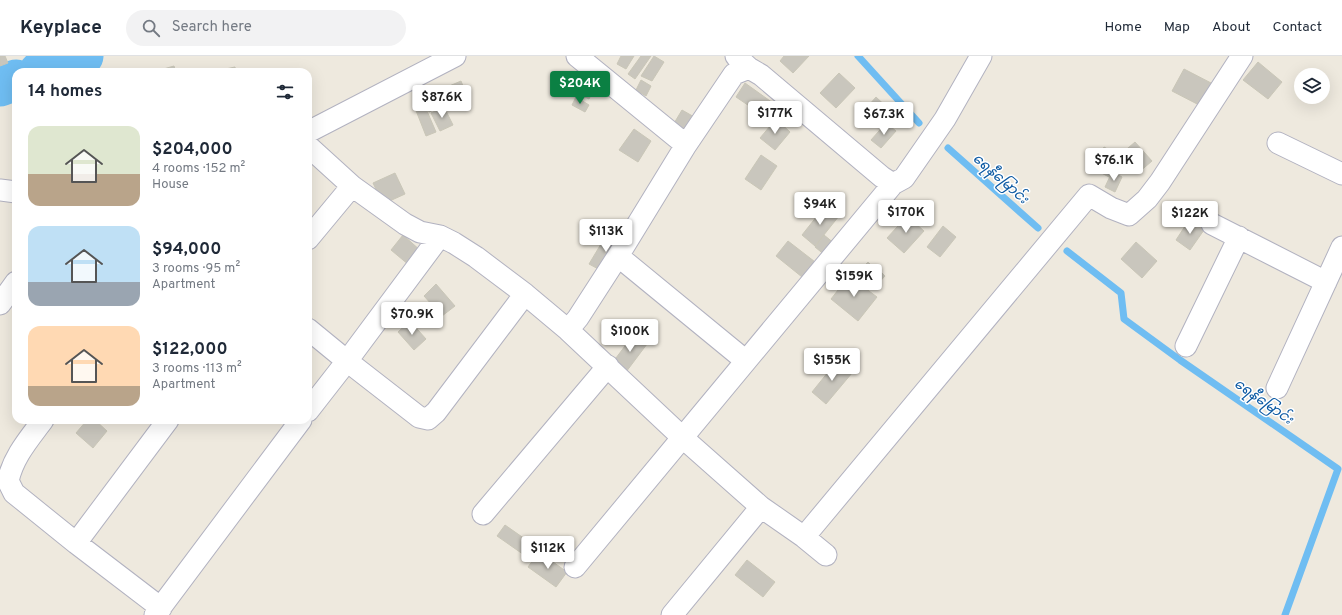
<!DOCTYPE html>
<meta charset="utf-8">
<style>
body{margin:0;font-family:Overpass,"Noto Sans Myanmar",sans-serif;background:#f2f2f3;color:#1f2937;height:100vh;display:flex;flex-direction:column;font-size:15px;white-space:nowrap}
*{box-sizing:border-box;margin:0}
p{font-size:13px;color:#747a83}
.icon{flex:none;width:22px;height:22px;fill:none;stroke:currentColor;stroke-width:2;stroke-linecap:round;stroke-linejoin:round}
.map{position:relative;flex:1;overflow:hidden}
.side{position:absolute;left:12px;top:12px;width:300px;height:356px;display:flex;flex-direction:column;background:#fff;border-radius:12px;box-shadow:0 4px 16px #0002}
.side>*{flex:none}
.tools{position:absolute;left:1294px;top:12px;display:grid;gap:8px}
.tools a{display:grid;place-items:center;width:36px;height:36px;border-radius:50%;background:#fff;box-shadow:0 4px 16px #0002;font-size:20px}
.price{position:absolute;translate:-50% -34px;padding:0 9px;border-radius:4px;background:#fff;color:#222;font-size:13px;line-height:26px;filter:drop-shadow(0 1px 2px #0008)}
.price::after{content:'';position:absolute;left:50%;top:24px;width:12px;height:9px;margin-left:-6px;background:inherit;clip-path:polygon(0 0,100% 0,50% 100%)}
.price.active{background:#0b8043;color:#fff}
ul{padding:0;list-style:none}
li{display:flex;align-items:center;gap:12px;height:100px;padding:0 16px}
li span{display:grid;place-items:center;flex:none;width:112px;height:80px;border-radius:12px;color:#555}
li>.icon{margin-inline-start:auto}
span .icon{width:48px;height:48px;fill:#fffc;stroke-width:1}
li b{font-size:17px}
h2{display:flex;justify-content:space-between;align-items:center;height:48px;padding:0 16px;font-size:17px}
header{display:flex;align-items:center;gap:24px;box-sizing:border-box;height:56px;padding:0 20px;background:#fff;border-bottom:1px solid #e0e1e3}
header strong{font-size:19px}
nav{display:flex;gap:22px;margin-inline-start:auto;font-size:14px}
.search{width:280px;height:36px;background:#f2f2f3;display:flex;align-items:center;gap:10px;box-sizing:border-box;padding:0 14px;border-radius:22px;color:#747a83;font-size:15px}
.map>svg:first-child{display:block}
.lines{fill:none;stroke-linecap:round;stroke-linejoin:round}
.stream{stroke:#6fbdf2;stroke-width:7}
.river{stroke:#6fbdf2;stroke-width:41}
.building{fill:#c9c6bd;stroke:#c9c6b7}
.street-casing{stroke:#b2b2c0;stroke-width:23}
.street{stroke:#fff;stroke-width:21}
.labels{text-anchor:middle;stroke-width:3;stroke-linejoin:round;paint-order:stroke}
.water-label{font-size:14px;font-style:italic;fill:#0a58a2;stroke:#fff}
</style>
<header>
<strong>Keyplace</strong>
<div class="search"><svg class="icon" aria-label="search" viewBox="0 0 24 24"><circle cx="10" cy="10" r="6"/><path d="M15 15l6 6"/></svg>Search here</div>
<nav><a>Home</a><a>Map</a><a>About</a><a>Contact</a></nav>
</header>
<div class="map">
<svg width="1342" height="559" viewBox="0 0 1342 559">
<rect width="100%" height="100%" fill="#eee9de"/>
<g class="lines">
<!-- stream -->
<path class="stream" d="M858,0L919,67
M948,92L1038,172
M1067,195L1121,237L1124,263L1180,304L1338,413L1285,559"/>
<!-- river -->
<path class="river" d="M39,16L83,0
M0,30L16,24"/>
</g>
<!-- building -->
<path class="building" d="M0,0H5L8,7L0,10Z
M621,0H634L626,13L617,8Z
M641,0H651L635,23L628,18Z
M654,0L664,6L652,25L641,20Z
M784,0H809L793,17L780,5Z
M1258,6L1282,26L1268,43L1243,24Z
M174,10L176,16H160V14Z
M235,11L236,16H221V14Z
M1184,13L1213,28L1201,50L1172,35Z
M839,17L855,32L836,52L820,37Z
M586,23L597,29L595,33L584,28Z
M641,24L651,30L646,40L636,34Z
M461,25L465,35L452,41L447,31Z
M745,27L773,47L764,60L736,41Z
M431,31L434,37L423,41L420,35Z
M583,31L592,37L589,43L579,38Z
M419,36L424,46L418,48L414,38Z
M466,36L469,44L457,49L454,41Z
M437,37L440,45L427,49L425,42Z
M576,41L589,49L585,56L572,49Z
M876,41L892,56L877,72L862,57Z
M440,46L442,50L429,56L427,51Z
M424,48L436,76L426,80L415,52Z
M444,51L453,69L440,75L431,57Z
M682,54L696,62L687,78L673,69Z
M776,63L790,76L775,94L760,82Z
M886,67L896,75L881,92L871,84Z
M634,73L651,85L638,106L619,94Z
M1135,86L1152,105L1138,117L1121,98Z
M1104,91L1120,100L1109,121L1092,112Z
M761,99L777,110L761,134L745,123Z
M1112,116L1122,121L1115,136L1105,131Z
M395,117L405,138L383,148L373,127Z
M825,150L839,160L815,190L802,179Z
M907,160L924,175L904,197L887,182Z
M1189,164L1204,174L1190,194L1176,184Z
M943,170L956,181L940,201L927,191Z
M607,178L622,187L604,216L589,208Z
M403,179L421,195L409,209L391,194Z
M824,179L835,188L826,200L815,191Z
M788,185L819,209L807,225L776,200Z
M1136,186L1157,205L1142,222L1121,203Z
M868,206L877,215L879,214L885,220L872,234L856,218Z
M849,220L877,241L858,265L831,243Z
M436,228L455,250L442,260L424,240Z
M410,265L426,283L414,294L398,276Z
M634,278L647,288L626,316L613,306Z
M837,305L852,317L826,348L812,336Z
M87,364H95L107,375L93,392L76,377Z
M505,469L535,490L527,501L497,480Z
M539,496L567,516L556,531L528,511Z
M747,504L775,526L763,541L735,519Z"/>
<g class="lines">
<!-- street casing -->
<g class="street-casing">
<path id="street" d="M577,0L686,89
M736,0L749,12L761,19L882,121L893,128
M308,76L455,0
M1278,87L1342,118
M308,90L352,130L405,168L420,176L440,180L454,187L476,201L525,238L568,274L683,382L761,451L804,481L826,499
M0,134L16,136
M1212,168L1326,226
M440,180L347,305L419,361L428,363L436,356L525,238
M308,183L352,130
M618,200L746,305
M0,248L16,226
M308,273L347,305L308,355
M568,274L578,262L618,200L686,89L734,18L749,12
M1186,290L1239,181
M1277,332L1342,191
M43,364C29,383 13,401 8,425L14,437L76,487L161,552
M483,458L608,310
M804,481L1089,139L1111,152L1129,159L1147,143L1160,126L1242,0
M76,487L168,364
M575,511L893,128L904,122L945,63L981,0
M155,559L301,364
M672,559L761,451"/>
</g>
<!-- street -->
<use href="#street" class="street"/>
</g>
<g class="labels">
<!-- water labels -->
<g class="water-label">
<text transform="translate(1001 122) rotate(41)" y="5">ရေနီမြောင်း</text>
<text transform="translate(1264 345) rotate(35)" y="5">ရေနီမြောင်း</text>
</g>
</g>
</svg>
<div class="tools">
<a><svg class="icon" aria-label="layers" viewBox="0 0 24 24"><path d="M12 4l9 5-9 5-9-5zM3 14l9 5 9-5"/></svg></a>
</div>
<b class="price active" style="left:580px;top:49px">$204K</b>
<b class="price" style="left:442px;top:63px">$87.6K</b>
<b class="price" style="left:775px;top:79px">$177K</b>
<b class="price" style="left:884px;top:80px">$67.3K</b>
<b class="price" style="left:1114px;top:126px">$76.1K</b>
<b class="price" style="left:820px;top:170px">$94K</b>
<b class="price" style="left:906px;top:178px">$170K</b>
<b class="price" style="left:1190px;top:179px">$122K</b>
<b class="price" style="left:606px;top:197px">$113K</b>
<b class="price" style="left:854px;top:242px">$159K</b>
<b class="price" style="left:412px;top:280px">$70.9K</b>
<b class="price" style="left:630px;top:297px">$100K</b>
<b class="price" style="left:832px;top:326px">$155K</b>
<b class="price" style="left:548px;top:514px">$112K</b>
<section class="side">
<h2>14 homes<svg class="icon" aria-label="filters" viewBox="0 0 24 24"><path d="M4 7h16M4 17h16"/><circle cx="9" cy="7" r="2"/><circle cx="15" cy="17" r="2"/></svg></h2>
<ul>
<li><span style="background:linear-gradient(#dfe7d0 60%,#b9a48a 0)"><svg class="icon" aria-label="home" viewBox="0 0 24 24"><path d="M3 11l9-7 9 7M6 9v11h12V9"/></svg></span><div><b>$204,000</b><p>4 rooms · 152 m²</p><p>House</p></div></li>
<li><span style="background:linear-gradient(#bfe0f5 70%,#9aa5b1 0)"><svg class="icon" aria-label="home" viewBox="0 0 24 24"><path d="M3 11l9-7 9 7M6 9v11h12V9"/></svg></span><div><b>$94,000</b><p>3 rooms · 95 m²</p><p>Apartment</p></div></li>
<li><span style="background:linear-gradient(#ffd9b3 75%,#b9a48a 0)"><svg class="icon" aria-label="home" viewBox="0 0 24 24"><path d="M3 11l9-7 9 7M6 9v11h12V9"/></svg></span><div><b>$122,000</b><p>3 rooms · 113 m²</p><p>Apartment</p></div></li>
</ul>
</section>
</div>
